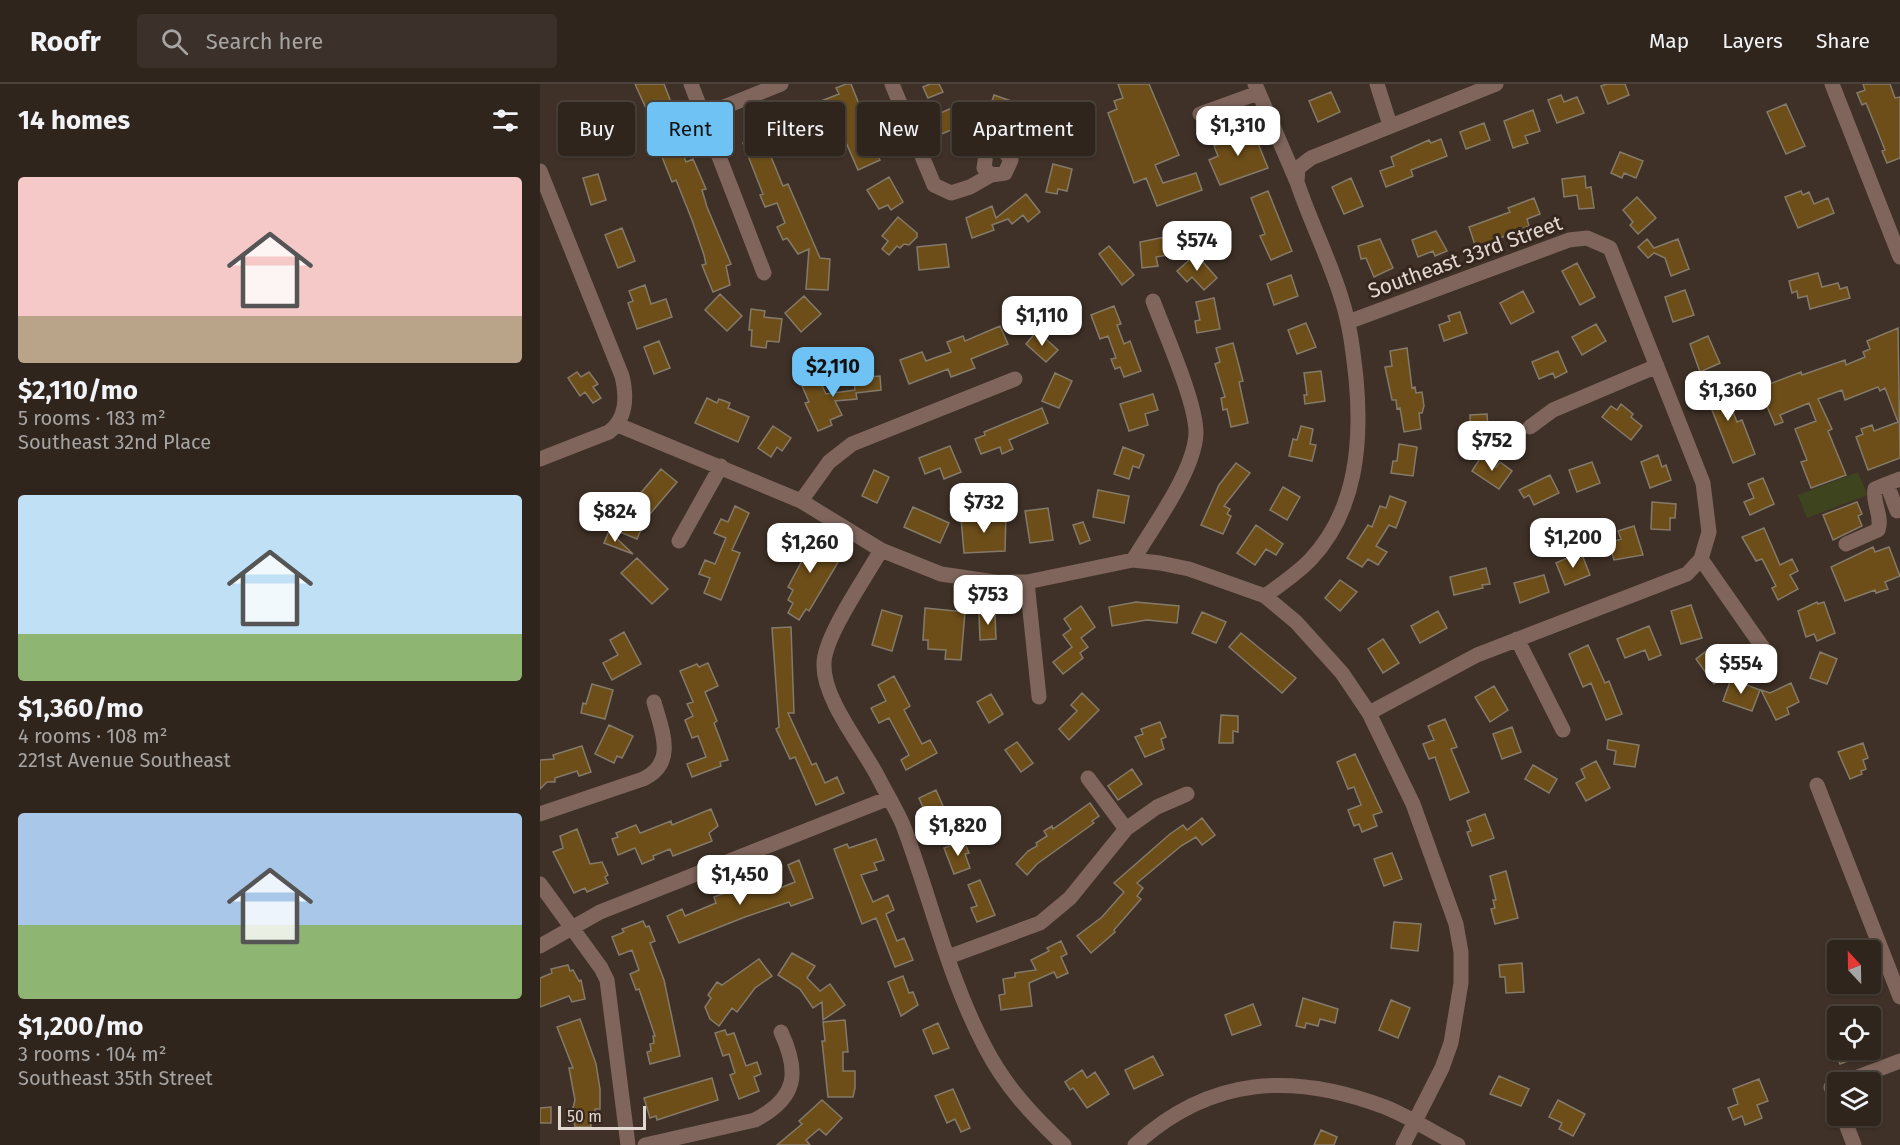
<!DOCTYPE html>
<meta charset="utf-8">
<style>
body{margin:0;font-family:"Fira Sans",sans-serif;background:#3b312a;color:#f1f3f6;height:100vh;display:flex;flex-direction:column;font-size:22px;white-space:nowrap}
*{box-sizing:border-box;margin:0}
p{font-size:20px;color:#a7a5a4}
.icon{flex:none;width:33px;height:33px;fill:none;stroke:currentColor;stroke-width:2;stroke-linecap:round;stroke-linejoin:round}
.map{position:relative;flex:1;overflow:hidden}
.sheet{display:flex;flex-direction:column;background:#2f251d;width:540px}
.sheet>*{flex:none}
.top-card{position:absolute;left:18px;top:18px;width:570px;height:54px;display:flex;gap:12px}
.needle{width:39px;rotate:338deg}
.tools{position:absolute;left:1287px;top:856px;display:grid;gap:12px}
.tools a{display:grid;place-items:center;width:54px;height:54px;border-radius:6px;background:#2f251d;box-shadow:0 2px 4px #0004,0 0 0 2px #4a423b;font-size:30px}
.scale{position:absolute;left:18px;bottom:15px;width:88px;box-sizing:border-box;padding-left:6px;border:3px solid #e3d9d3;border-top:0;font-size:16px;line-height:21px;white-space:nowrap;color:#e3d9d3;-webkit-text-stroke:4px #35271d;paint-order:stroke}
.price{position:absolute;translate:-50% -51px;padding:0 14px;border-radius:12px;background:#fff;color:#222;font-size:20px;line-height:39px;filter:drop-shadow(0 2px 3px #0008)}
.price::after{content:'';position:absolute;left:50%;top:36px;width:18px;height:14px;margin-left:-9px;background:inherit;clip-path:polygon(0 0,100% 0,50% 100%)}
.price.active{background:#6fc2f4;color:#111}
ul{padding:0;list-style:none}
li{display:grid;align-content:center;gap:12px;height:318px;padding:0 18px}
li span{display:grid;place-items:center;height:186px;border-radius:6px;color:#555}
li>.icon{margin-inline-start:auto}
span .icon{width:108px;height:108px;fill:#fffc;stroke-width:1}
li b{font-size:26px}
h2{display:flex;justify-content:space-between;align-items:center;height:72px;padding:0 18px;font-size:26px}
.tag{padding:0 21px;border-radius:6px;background:#2f251d;box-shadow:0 2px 4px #0004,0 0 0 2px #4a423b;font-size:21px;line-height:54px}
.tag.active{background:#6fc2f4;color:#111}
header{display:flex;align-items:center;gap:36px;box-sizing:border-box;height:84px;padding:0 30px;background:#2f251d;border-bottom:2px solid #4a423b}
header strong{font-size:28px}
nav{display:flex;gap:33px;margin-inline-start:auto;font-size:21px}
.search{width:420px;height:54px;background:#3b312a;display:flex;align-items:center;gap:15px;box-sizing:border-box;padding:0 21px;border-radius:6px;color:#a7a5a4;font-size:22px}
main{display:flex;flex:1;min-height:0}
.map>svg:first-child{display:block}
.green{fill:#3e441d}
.building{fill:#6d4e19;stroke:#847a6a;stroke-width:1.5}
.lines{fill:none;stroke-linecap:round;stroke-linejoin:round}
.minor{stroke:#7f655c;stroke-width:15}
.labels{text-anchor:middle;stroke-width:6;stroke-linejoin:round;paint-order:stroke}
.street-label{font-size:21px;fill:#e3d9d3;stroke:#35271d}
</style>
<header>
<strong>Roofr</strong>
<div class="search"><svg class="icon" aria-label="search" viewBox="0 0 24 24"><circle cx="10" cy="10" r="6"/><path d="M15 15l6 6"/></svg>Search here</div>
<nav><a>Map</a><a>Layers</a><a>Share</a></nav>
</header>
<main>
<section class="sheet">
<h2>14 homes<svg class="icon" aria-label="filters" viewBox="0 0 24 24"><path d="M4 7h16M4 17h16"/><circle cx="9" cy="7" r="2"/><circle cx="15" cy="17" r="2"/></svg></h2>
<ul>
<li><span style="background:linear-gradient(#f6c9c9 75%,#b9a48a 0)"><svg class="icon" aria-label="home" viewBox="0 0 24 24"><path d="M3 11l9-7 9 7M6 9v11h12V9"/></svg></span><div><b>$2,110/mo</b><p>5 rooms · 183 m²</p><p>Southeast 32nd Place</p></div></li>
<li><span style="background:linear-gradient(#bfe0f5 75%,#8fb573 0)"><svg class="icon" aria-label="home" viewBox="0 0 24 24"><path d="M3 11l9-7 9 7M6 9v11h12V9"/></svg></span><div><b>$1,360/mo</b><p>4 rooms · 108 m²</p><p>221st Avenue Southeast</p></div></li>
<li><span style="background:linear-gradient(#a9c7e8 60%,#8fb573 0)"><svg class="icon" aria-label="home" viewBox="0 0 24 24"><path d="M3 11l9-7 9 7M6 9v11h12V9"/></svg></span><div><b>$1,200/mo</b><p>3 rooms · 104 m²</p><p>Southeast 35th Street</p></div></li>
</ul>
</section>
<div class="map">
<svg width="1360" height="1061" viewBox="0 0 1360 1061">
<rect width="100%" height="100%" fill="#3f3127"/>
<!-- green -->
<path class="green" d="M1318,388L1327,411L1267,434L1258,411Z"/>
<!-- building -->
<path class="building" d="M95,0H124L139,39L135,40L140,53L137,54L146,78L153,75L166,105L162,106L167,123L191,180L186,182L190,201L173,208L162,181L166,180L164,171L152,136L136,96L132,98L120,68L125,66Z
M306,0H311L319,20L322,18L338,60L334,62L340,76L318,86L301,47L299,48L291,30L287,32L281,17L299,10L296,4Z
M390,0H399L403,8L388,14L383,3Z
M578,0H609L639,71L615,81L623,99L656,89L662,106L617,122L606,94L594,99L568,29L577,25L574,17L583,14Z
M1067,0H1085L1089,11L1068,20L1061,2Z
M1323,0H1350L1355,14L1360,13V74L1347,79L1342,67L1345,66L1337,46L1326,19L1322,21L1317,9L1325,6Z
M791,8L800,28L778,38L769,17Z
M454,11L474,18L471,26L479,28L474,41L447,32Z
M1021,11L1024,18L1037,13L1044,29L1017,39L1008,16Z
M38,17L43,25L52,19L65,41L55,47L58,52L45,60L24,25Z
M1246,20L1265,62L1246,70L1227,28Z
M414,23L417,31L421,30L430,51L418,56L413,45L395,53L387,35Z
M993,26L1000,47L985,52L988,59L973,64L964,37Z
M516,31L531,56L513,67L504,51L491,59L484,48Z
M219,32L223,41L230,38L236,53L225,58L243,102L248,100L280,174L290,175L288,206L266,205L269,165L258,170L247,154L243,156L237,143L245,139L237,119L225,123L220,111L223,110L203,59L211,56L204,38Z
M705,39L711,53L715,52L728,84L680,101L669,76L678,72L674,62L694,54L691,45Z
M944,39L950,56L926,65L920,48Z
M901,55L907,72L871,86L873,92L846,103L840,87L854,82L851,73L889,56L891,59Z
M1080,68L1103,77L1096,94L1084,89L1082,94L1071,89Z
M513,80L532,85L527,107L518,105L517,110L506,108Z
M58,90L66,116L51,121L43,94Z
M1045,92L1046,104L1051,103L1054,124L1039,125L1037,111L1024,113L1022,95Z
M349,93L363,118L351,126L348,121L339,125L327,106Z
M811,94L823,122L804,130L792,103Z
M728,107L752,167L731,176L720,152L725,150L711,114Z
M1261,107L1263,111L1269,108L1274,120L1288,114L1294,129L1258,144L1245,113Z
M486,110L500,128L488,138L483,131L472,140L468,135L452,141L454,146L432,154L426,134L452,122L456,134Z
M1097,113L1116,134L1098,150L1090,141L1093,138L1083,126Z
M994,114L1000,130L987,135L989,142L936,164L929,143L970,128L968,124Z
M358,133L377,149V153L369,161L364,160L360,164L357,162L349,171L342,165L348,157L342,152Z
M82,144L95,177L78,184L65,151Z
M896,147L907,167L895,172L893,167L878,173L872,156Z
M625,153L628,171L616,173L618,182L602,184L600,158Z
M840,155L853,184L834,193L826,174L821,175L818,162Z
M1107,155L1114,164L1138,155L1149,185L1131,192L1125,174L1114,169L1108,174L1098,163Z
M406,160L409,183L379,186L377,163Z
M569,162L594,191L582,201L559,170Z
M656,170L677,194L664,206L652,193L647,198L637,187Z
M1037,179L1055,213L1040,221L1022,187Z
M1278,189L1282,203L1298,199L1300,205L1307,203L1310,214L1270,225L1267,212L1258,214L1257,207L1252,209L1249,197Z
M751,191L758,212L734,221L727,200Z
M105,201L111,220L126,215L132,233L97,245L88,219L93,217L89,207Z
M1145,206L1154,231L1133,238L1125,213Z
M983,207L994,228L971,240L960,219Z
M180,210L202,232L187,247L165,226Z
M264,212L281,230L261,248L245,229Z
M674,214L680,245L657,249L655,237L660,236L656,218Z
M574,222L581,240L577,241L584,260L590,257L601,287L584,293L580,283L575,285L571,275L576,274L568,252L560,255L551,231Z
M211,225L225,227L224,233L242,235L239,258L227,257L226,264L211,262L212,246H209Z
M920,228L927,249L904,257L899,241L910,237L908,232Z
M766,239L776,263L757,270L748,246Z
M1056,240L1066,257L1042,271L1032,253Z
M460,242L468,260L431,275L435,284L411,293L408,285L369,300L360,276L382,268L386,277L411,268L407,258L423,252L425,257Z
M1358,244L1360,374L1328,386L1316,353L1323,350L1321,345L1332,341L1334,347L1358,338L1345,304L1340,307L1338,303L1305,316L1302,306L1278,315L1292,345L1288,347L1306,391L1271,404L1261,378L1267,376L1255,345L1276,337L1269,319L1240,331L1243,338L1235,341L1219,304L1261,288L1262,291L1305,276L1306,281L1325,273L1323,268L1330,265L1327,257Z
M497,247L518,266L506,278L486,260Z
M1168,252L1180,279L1160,288L1150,260Z
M119,257L130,284L114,290L104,263Z
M693,259L703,297L699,298L708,339L691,343L687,325L683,326L681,314L685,313L675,280L680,278L676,264Z
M867,264L872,304L875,303L876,309L882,308L884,322L882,329H879L881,345L864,348L860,324L857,325L856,316H852L845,283L852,282L850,267Z
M1018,267L1027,288L1015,294L1013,289L999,295L992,278Z
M781,287L785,317L765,320L764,311H767L764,289Z
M37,288L41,293L49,288L58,300L53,303L61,314L53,319L45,308L40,312L28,294Z
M276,289L286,310L315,306L314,294L340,292L341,306L316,309L317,315L295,317L302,331L290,336L292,341L278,347L265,319L269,318L260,297Z
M515,289L532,297L519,324L502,317Z
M1171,298L1173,303L1182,299L1197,338L1202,336L1215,370L1193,379L1168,316L1163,318L1157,303Z
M613,310L618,326L605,330L608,341L589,347L580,320Z
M167,314L177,319L179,315L190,319L188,324L209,333L198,358L155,339Z
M1081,320L1093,330L1091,333L1102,342L1091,356L1062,333L1071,322L1077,326Z
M502,324L508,339L469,356L473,365L462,370L460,363L441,370L435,355L445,351L444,348Z
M947,330L949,358L931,359L930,331Z
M233,342L251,354L242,367L237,363L231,373L218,364Z
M761,342L773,345L770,360L776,361L772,377L749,372L753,355L757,356Z
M859,360L877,363L873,392L851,389L853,377H857Z
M410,362L421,388L404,395L400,384L385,390L379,374Z
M583,363L604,371L599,384L593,382L589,395L574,390Z
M1118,371L1122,383L1126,381L1131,396L1110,404L1101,378Z
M941,373L956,383L960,378L972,387L959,405L932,387Z
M1052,378L1060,399L1037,408L1029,386Z
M696,379L710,389L684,422L690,425L687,430L691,432L683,450L661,441L679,401Z
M121,385L137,398L110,430L94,417Z
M334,386L349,393L337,419L322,412Z
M1010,391L1019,409L994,421L989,411L984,414L979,406Z
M1223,394L1234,420L1210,431L1204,418L1214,414L1208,400Z
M743,403L760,413L747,436L730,426Z
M558,406L589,412L584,439L553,433Z
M62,412L70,432L55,438L46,435L40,420Z
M850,412L866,418L856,444L849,441L836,462L847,468L838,481L828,475L822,483L807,474L828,441L832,443L840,422L846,424Z
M1112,418L1136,420L1135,434H1130V446L1111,445Z
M1317,418L1322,430L1318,432L1322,442L1293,456L1283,431Z
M195,422L209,429L192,466L200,469L181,516L164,509L170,494L159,490L165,476L175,480L186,454L174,449L181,435L188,438Z
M373,423L409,439L400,459L364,443Z
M508,424L513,456L490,459L485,427Z
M75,430L103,441L97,455L70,444Z
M466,431L465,467L424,469L421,434Z
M543,438L550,456L540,460L533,441Z
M716,441L743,460L736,471L726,465L715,481L697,469Z
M1094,442L1103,471L1074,476L1069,459L1081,455L1078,447Z
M1224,444L1240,481L1252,475L1258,487L1250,491L1258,505L1238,516L1232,504L1236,502L1222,475L1216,477L1202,453Z
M69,447L93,470L64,459Z
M255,451L271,460L275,454L287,462L285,466L300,475L269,527L266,525L259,536L248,529L253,519L248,516L253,506L248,503L264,473L247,464Z
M1333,463L1335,468L1349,463L1360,492L1345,498L1348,505L1336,509L1335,506L1305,517L1291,483Z
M1041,468L1050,491L1025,501L1016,479Z
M97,474L128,505L112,520L81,489Z
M946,484L950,500L942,501L943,504L914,511L910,493Z
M1004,491L1009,508L980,519L974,499Z
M800,496L817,508L800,527L785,514Z
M596,518L639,522L637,539L607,536L572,542L569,523Z
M1277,518L1278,520L1284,518L1295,549L1277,557L1274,550L1266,553L1258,527Z
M1151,521L1162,554L1141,560L1131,527Z
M541,522L555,543L541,554L548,563L540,569L543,574L523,590L513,578L532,563L523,551L531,545L524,535Z
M385,524L425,528L421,576L405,575L406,566L388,565V556H383Z
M342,526L362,532L352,567L332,561Z
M898,527L907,544L880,559L871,542Z
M662,528L686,538L676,559L652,549Z
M455,529L456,555L440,556L439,530Z
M1109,542L1121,571L1109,576L1105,566L1085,574L1077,555Z
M251,543L254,629H248L272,681L276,679L285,699L297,693L304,709L276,721L255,673L250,675L236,645L239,643L232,544Z
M84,548L101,580L72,596L63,579L78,571L70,556Z
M701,549L756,594L742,609L689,563Z
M843,555L859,579L843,589L828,565Z
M1048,561L1065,599L1069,597L1082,630L1066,636L1051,599L1043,603L1029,570Z
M1169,565L1188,590L1174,600L1156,575Z
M1280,568L1297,575L1287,600L1270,594Z
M168,579L178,602L165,608L177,637L174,639L188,676L180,678L181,682L152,693L147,680L166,673L158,652L152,654L145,636L153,632L147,620L153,618L140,587L157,580L159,583Z
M354,592L370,622L364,626L382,660L390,656L397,669L366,686L361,676L369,671L349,634L339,639L331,624L346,617L338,601Z
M1191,595L1220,606L1212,627L1183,617Z
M1251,599L1259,618L1247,624L1249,630L1236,636L1221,606L1230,609Z
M52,600L73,606L65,635L41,629L43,619L46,620Z
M954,602L968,626L950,638L935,613Z
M542,609L559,626L529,656L519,645L537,627L531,621Z
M451,610L463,630L449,639L437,618Z
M681,631L698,632V648L693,647V659H679Z
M905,635L917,663L911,665L929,708L910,716L895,673L889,675L883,660L894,656L888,642Z
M620,638L626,653L621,655L624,665L605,673L595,653L603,650L601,645Z
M69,641L93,652L82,674L77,672L74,679L55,670Z
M972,643L981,668L962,675L953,650Z
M1068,656L1099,661L1095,683L1074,680L1076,667L1067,665Z
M477,658L493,679L481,688L465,666Z
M1323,659L1328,674L1323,676L1326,685L1321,687L1322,690L1310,695L1298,668Z
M42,662L51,688L39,692L37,687L15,694V698H7L0,705V676L14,675L13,671Z
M815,670L842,728L833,731L837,742L822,748L819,740L814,742L808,726L821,721L814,703L808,705L797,678Z
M1056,677L1070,704L1046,717L1036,699L1045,694L1041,685Z
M993,681L1017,695L1009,709L985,695Z
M592,685L602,700L578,716L568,702Z
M396,706L410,738L396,744L393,738L390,739L379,714Z
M550,719L559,732L552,737L554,739L497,780L487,791L476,780L488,767L497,762L496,759L507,752L504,747L512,742L513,745Z
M171,725L178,742L169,749L172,757L133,772L130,765L113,772L114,775L102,780L95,764L78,771L72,755L78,753L76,749L96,741L100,749L103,748L131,737L132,741Z
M945,730L954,754L932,762L927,748L931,747L927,737Z
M662,734L675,751L662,761L656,753L641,762L597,799L603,804L597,812L601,815L574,846L575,848L551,869L537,852L562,833L584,808L574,799L630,750L643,741L647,746Z
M37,745L50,780L62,778L68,791L65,793L68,799L47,808L45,804L34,809L13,768L23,764L20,752Z
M336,755L344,776L334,779L337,786L321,791L333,818L348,811L354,826L346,830L357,857L364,854L373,876L355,883L336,834L322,840L294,765L307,760L309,764Z
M424,757L429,769L425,770L430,784L414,790L404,764Z
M852,769L862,795L844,802L834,775Z
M259,776L273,814L251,822L249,818L205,833L139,859L127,832L142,825L145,832L176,819L174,813L190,807L191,809L212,802L215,808H230L255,798L248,781Z
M966,787L978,834L955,840L951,825L955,824L953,816H956L950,792Z
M440,796L455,831L437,838L431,824L437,822L428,801Z
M103,837L106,843L109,842L115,857L110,859L124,896L140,972L110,980L107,968L111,967L110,960L114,959L113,952H115L99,905L96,906L90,890L99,886L92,866L79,871L72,853L84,848L82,845Z
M854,838L881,840L878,867L851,864Z
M521,857L527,870L521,873L528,889L517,894L514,888L489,899L492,922L461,926L459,911L465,910L463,895L475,893V889L496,886L491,876L509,867L507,864Z
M252,869L275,882L267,894L280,907L290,900L305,921L283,936L282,918L273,924L260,905L238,891Z
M219,875L232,892L215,904L197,928L192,924L179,942L170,935L165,923L171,914L168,911L177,898L182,901Z
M982,879L984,908L966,909L965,893H960L959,881Z
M28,881L30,887L33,886L39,897L41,896L45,915L32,918L29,912L0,923V894L12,889L11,885Z
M363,892L369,909L373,908L378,921L361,932L348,898Z
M763,914L798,925L795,939L780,935L778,942L766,939L765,944L756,942Z
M851,916L870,924L858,954L839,946Z
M713,920L721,941L692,951L685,931Z
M40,935L56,980L60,1005V1025H55V1035H51V1043H35L33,1031L29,1027L33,1024L35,1016L29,984H33L17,943Z
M305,936L308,968H303V987H315V1004L313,1013H288L282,957H285L283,938Z
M398,939L409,964L393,970L383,946Z
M185,946L187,951L194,949L206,982L217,978L221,990L214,993L219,1007L199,1015L190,991L195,989L189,970L183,972L175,949Z
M1294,966H1310L1313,975L1300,980Z
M613,972L623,991L594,1005L585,986Z
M542,986L547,994L555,988L569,1010L547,1024L533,1004L530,1006L525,998Z
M959,992L989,1005L981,1022L950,1010Z
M172,994L178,1016L117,1036L116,1032L110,1034L104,1014Z
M1219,995L1228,1017L1217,1021L1222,1034L1205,1041L1202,1032L1193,1036L1188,1024L1198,1020L1193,1005Z
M413,1005L430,1044L421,1048L415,1035L407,1039L395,1012Z
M282,1016L302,1034L286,1051L279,1045L266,1056L270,1061H237L262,1040L259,1037Z
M1018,1016L1045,1030L1033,1052L1019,1045L1022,1039L1009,1033Z
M11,1023V1039H0V1024Z
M781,1046L797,1053L794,1061H774Z"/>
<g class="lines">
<!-- minor -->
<path class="minor" d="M151,0L224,189
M352,0L394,101L411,109L430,103L451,91L465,89L471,76L463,65L454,64L446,70L444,84L451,91
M715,0L757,98
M837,0L850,41
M1292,0L1360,173
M660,30L718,9
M164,31L241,0
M0,87L82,292C87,313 87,334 69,348L0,375
M808,238L1029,156L1047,154L1070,164L1163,399L1169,448L1161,475L1228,571
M78,341L261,417L341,466L401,490L455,498H487L593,476L620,479L649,485L725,512L756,538L802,589L829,629L873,720L916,840L921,868V899L911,959L902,984L863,1061
M990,343L1013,326L1117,282
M261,417L289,378L312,360L475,295
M1357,427L1347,400L1360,395
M139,457L181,382
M1306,460L1338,446C1343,432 1332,419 1335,405L1347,400
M341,466C326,493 285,551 284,579C282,614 322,662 338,693C346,709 356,725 363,741C391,815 408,893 445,963C465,1002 492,1031 524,1061
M593,476C613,443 655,386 656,349C656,318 625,249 613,217
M487,498L499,613
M725,512C741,500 758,489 771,475C817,426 822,357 816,294C813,267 810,240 801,213C789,174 770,137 757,98L758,84L771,74L956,0
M977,555L1023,646
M829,629L937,571L1147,490L1161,475
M548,694L586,745
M1277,701L1360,913
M0,730L103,695C137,679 122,647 114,618
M0,800L61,884L67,896L88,1061
M0,862L60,828L349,714
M408,873L500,839L530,814L586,745L617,723L647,710
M1302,999L1360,977
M1298,1001L1291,1003L1298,1019
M1303,1032L1314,1061
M105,1061L215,1036C257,1014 260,989 241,948
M595,1061C670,992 753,988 845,1023C870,1033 894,1049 918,1061"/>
</g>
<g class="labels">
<!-- street labels -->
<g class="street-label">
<text transform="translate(925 173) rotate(-20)" y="7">Southeast 33rd Street</text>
</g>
</g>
</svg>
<div class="tools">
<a><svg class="needle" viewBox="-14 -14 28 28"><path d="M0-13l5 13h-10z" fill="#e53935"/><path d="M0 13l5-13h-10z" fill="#a7a5a4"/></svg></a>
<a><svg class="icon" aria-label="locate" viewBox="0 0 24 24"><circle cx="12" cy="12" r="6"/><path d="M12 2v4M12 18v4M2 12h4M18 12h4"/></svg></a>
<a><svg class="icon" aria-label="layers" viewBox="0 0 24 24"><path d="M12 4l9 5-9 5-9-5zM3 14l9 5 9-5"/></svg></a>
</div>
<div class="scale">50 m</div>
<b class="price" style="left:698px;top:73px">$1,310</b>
<b class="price" style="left:657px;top:188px">$574</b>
<b class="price" style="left:502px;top:263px">$1,110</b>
<b class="price active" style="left:293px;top:314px">$2,110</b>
<b class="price" style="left:1188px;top:338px">$1,360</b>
<b class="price" style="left:952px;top:388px">$752</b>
<b class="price" style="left:444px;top:450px">$732</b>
<b class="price" style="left:75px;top:459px">$824</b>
<b class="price" style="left:1033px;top:485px">$1,200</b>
<b class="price" style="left:270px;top:490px">$1,260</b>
<b class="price" style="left:448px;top:542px">$753</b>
<b class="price" style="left:1201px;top:611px">$554</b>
<b class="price" style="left:418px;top:773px">$1,820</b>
<b class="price" style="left:200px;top:822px">$1,450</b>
<div class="top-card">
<a class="tag">Buy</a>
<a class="tag active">Rent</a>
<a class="tag">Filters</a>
<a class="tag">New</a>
<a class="tag">Apartment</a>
</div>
</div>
</main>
